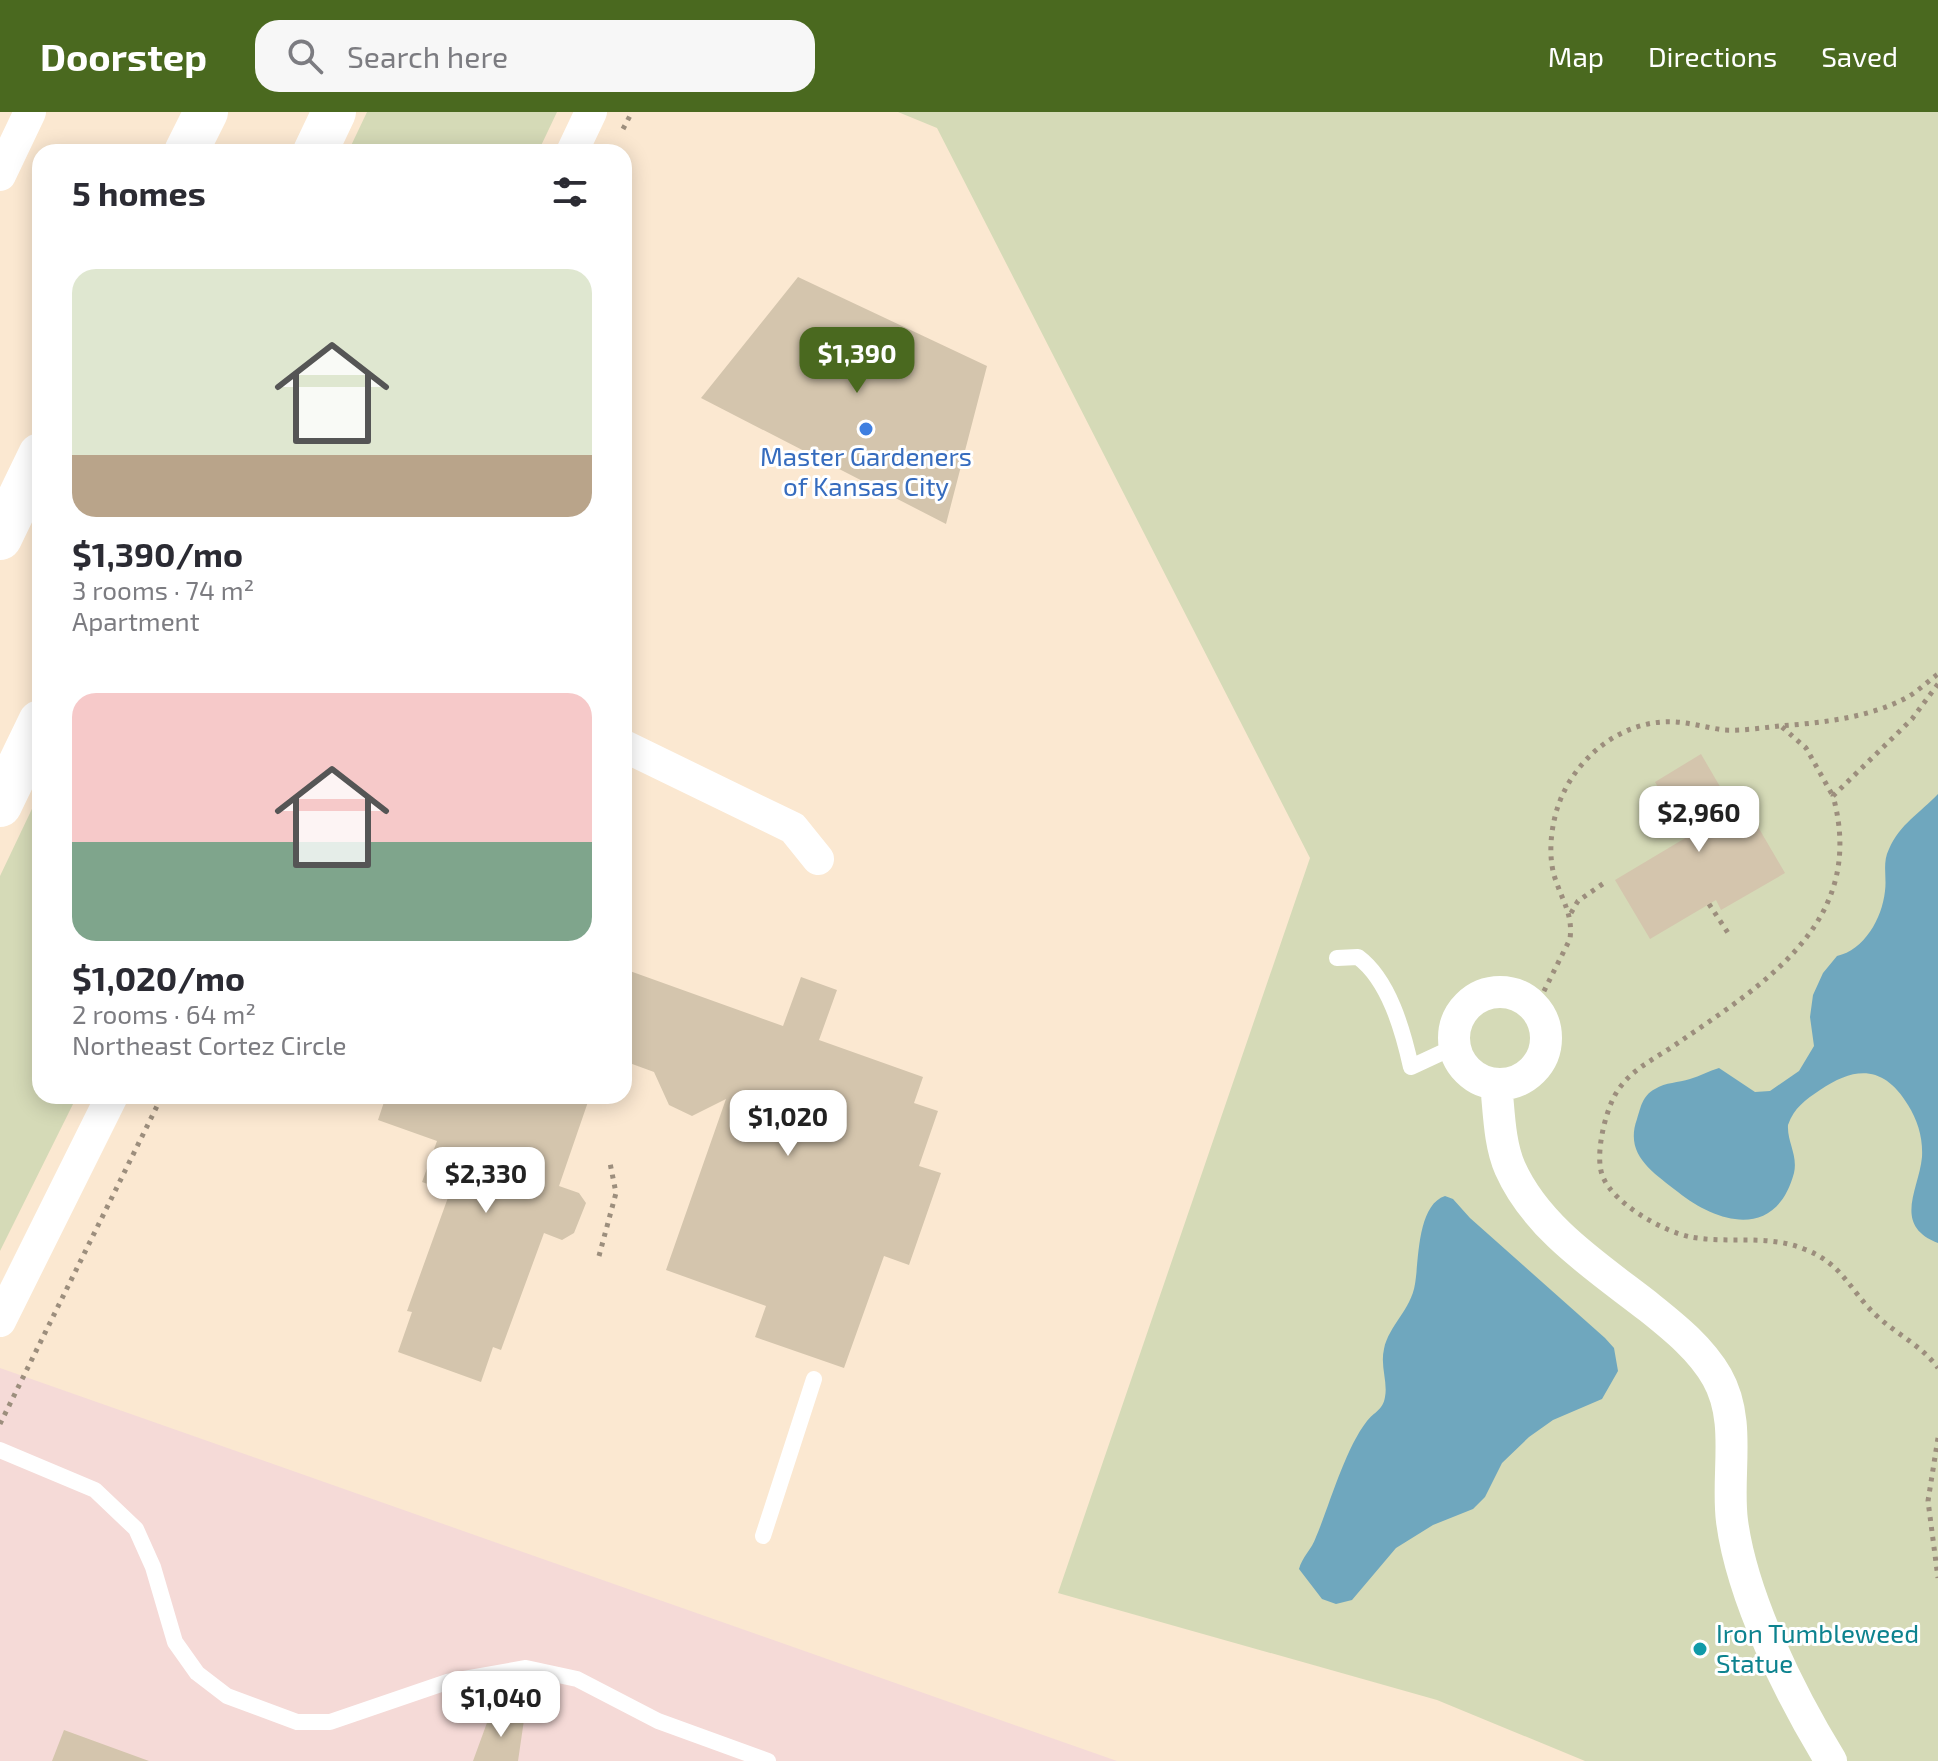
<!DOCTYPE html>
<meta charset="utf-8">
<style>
body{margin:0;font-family:"Exo 2",sans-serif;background:#f7f7f7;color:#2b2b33;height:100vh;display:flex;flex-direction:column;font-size:30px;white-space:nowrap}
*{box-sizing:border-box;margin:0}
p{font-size:26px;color:#7c7c81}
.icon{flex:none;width:44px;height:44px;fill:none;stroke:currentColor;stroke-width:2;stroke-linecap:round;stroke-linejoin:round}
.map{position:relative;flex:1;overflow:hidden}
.drawer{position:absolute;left:32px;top:32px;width:600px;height:960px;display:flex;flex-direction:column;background:#fff;border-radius:24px;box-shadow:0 4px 20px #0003}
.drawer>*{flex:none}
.price{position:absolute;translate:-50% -68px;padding:0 18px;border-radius:16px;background:#fff;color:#222;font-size:26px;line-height:52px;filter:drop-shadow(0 2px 4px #0008)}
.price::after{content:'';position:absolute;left:50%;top:48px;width:24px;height:18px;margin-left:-12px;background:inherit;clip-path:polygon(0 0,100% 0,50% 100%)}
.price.selected{background:#4a691f;color:#fff}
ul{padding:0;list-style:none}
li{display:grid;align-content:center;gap:16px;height:424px;padding:0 40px}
li span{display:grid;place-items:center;height:248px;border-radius:24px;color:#555}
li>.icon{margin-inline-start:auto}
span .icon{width:144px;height:144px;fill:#fffc;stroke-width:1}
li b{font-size:34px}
h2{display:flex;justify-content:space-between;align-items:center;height:96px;padding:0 40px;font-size:34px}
header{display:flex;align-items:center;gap:48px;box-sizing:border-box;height:112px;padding:0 40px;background:#4a691f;color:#fff}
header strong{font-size:38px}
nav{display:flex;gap:44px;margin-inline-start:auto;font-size:28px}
.search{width:560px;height:72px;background:#f7f7f7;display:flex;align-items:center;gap:20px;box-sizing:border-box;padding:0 28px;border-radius:24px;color:#7c7c81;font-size:30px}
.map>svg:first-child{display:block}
.commercial{fill:#f5dad7}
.green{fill:#d5dab7}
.water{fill:#6fa7be}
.building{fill:#d4c5ad}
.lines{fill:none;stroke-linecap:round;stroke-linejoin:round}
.path{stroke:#9c8e7d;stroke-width:5;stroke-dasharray:4 6;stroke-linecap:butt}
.service{stroke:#fff;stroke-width:16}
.minor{stroke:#fff;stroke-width:32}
.motorway{stroke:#fff;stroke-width:44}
.shop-dot{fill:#3f7fe0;stroke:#fff;stroke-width:3}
.culture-dot{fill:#0f9aa8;stroke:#fff;stroke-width:3}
.labels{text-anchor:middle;stroke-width:6;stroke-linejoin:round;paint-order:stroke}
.shop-label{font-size:26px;fill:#366cbe;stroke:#fff}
.culture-label{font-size:26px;fill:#0d838f;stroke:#fff;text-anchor:start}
</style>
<header>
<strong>Doorstep</strong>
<div class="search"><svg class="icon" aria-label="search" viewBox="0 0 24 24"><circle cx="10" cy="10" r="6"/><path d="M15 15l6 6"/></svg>Search here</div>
<nav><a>Map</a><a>Directions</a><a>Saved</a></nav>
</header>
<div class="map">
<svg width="1938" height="1649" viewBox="0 0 1938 1649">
<rect width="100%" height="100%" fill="#fbe8d1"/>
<!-- commercial -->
<path class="commercial" d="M0,1256L1117,1649H0Z"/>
<!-- green -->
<path class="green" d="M367,0H557L538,40H348Z
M898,0H1938V1649H1585L1437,1588L1058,1481L1310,746L937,16Z
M40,680V984H77L0,1139V764Z"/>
<!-- water -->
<path class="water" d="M1938,682V1131C1892,1113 1919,1078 1922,1045C1923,1026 1918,1009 1908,993C1884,953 1855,954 1820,978C1805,988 1794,996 1788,1013C1787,1030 1798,1043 1794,1061C1776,1128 1718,1112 1678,1080C1653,1060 1624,1043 1637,1007C1641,995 1642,984 1655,977C1666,970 1678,971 1690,967C1700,964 1709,959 1719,956L1755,980L1770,979L1799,959L1814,934L1810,905L1813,883L1823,861L1837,844C1864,838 1882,807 1885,779C1887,765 1882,751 1889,737C1900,712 1920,701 1938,682Z
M1445,1084L1453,1087L1470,1106L1605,1226L1614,1236L1618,1259L1602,1287L1553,1308L1529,1325L1502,1351L1485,1385L1473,1397L1433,1413L1396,1436L1352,1488L1336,1492L1322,1487L1299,1457C1302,1445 1312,1437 1316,1425C1330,1392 1345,1337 1367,1309C1374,1300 1383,1298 1385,1285C1388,1270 1380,1254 1384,1237C1389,1213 1411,1198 1415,1172C1419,1149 1417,1093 1445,1084Z"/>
<!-- building -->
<path class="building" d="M798,165L987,254L946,412L701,286Z
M1701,642L1736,702L1747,696L1785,761L1721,798L1716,788L1650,827L1615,768L1687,725L1655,670Z
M624,840L632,843L627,858L783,914L801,865L837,878L819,928L923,965L914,991L938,999L919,1054L941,1061L909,1153L884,1144L844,1256L755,1225L766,1194L666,1158L726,987L692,1004L669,993L654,960L624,949Z
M386,984H590L559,1074L579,1081L586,1091L574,1121L562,1128L544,1121L501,1238L493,1235L481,1270L398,1240L412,1200L407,1199L450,1080L422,1070L437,1029L378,1008Z
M492,1597L524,1608L518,1649H473Z
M64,1618L149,1649H52Z"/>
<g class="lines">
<!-- path -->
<path class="path" d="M623,17L632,0
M1938,572L1912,607L1833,684C1868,811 1763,872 1675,933C1653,948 1629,958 1615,983C1605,1001 1594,1045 1603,1065C1614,1092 1664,1120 1691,1125C1728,1132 1768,1122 1804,1137C1844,1152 1850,1180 1878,1205C1898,1223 1922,1234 1938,1256
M1782,615L1806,636L1833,684
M1709,792L1730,824
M1571,801L1578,789L1604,771
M1535,897L1570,827C1573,803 1563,790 1556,769C1549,751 1550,727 1554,709C1565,654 1617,606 1676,610C1692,611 1708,616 1724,618C1742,619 1761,616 1779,614C1820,611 1867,606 1904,587C1916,581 1927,570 1938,562
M599,1144L616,1081L610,1051
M0,1312L162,984
M1938,1326L1928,1389L1938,1466"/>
<!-- service -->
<path class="service" d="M1337,846L1358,845C1389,868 1403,919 1411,955L1454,935
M0,1338L95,1378L136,1417L153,1455L175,1530L197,1561L227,1584L297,1610H330L447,1570L526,1556L577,1567L658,1609L768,1649
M763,1424L814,1267"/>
<!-- minor -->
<path class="minor" d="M572,40L591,0
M0,63L30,0
M624,634L793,716L818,747
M1454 926a46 46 0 1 1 92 0a46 46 0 1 1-92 0Z
M1496,972C1499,998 1499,1031 1510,1056C1537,1117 1599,1156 1650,1196C1675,1216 1701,1237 1717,1265C1742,1309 1726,1362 1732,1409C1742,1486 1791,1584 1831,1649
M0,1209L112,984"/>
<!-- motorway -->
<path class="motorway" d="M186,40L206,0
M315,40L334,0
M0,426L40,343
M0,693L40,610"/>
</g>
<!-- markers -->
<circle class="shop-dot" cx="866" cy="317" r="8"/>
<circle class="culture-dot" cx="1700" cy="1537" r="8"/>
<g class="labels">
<!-- shop labels -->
<g class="shop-label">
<text x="866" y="354">Master Gardeners<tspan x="866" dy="30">of Kansas City</tspan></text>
</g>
<!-- culture labels -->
<g class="culture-label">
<text x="1716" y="1531">Iron Tumbleweed<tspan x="1716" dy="30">Statue</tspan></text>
</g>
</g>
</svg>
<b class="price selected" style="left:857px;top:283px">$1,390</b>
<b class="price" style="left:1699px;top:742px">$2,960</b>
<b class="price" style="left:788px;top:1046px">$1,020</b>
<b class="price" style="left:486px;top:1103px">$2,330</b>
<b class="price" style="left:501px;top:1627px">$1,040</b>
<section class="drawer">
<h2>5 homes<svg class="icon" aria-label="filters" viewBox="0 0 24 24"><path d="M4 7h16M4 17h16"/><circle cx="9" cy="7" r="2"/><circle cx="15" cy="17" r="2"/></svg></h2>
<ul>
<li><span style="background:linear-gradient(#dfe7d0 75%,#b9a48a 0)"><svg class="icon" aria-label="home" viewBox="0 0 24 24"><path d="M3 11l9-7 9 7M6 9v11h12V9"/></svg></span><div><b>$1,390/mo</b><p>3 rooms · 74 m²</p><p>Apartment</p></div></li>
<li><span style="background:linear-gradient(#f6c9c9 60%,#7fa58c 0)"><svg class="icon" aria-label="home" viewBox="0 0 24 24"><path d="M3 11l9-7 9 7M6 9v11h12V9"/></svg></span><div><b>$1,020/mo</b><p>2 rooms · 64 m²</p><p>Northeast Cortez Circle</p></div></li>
</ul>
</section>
</div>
